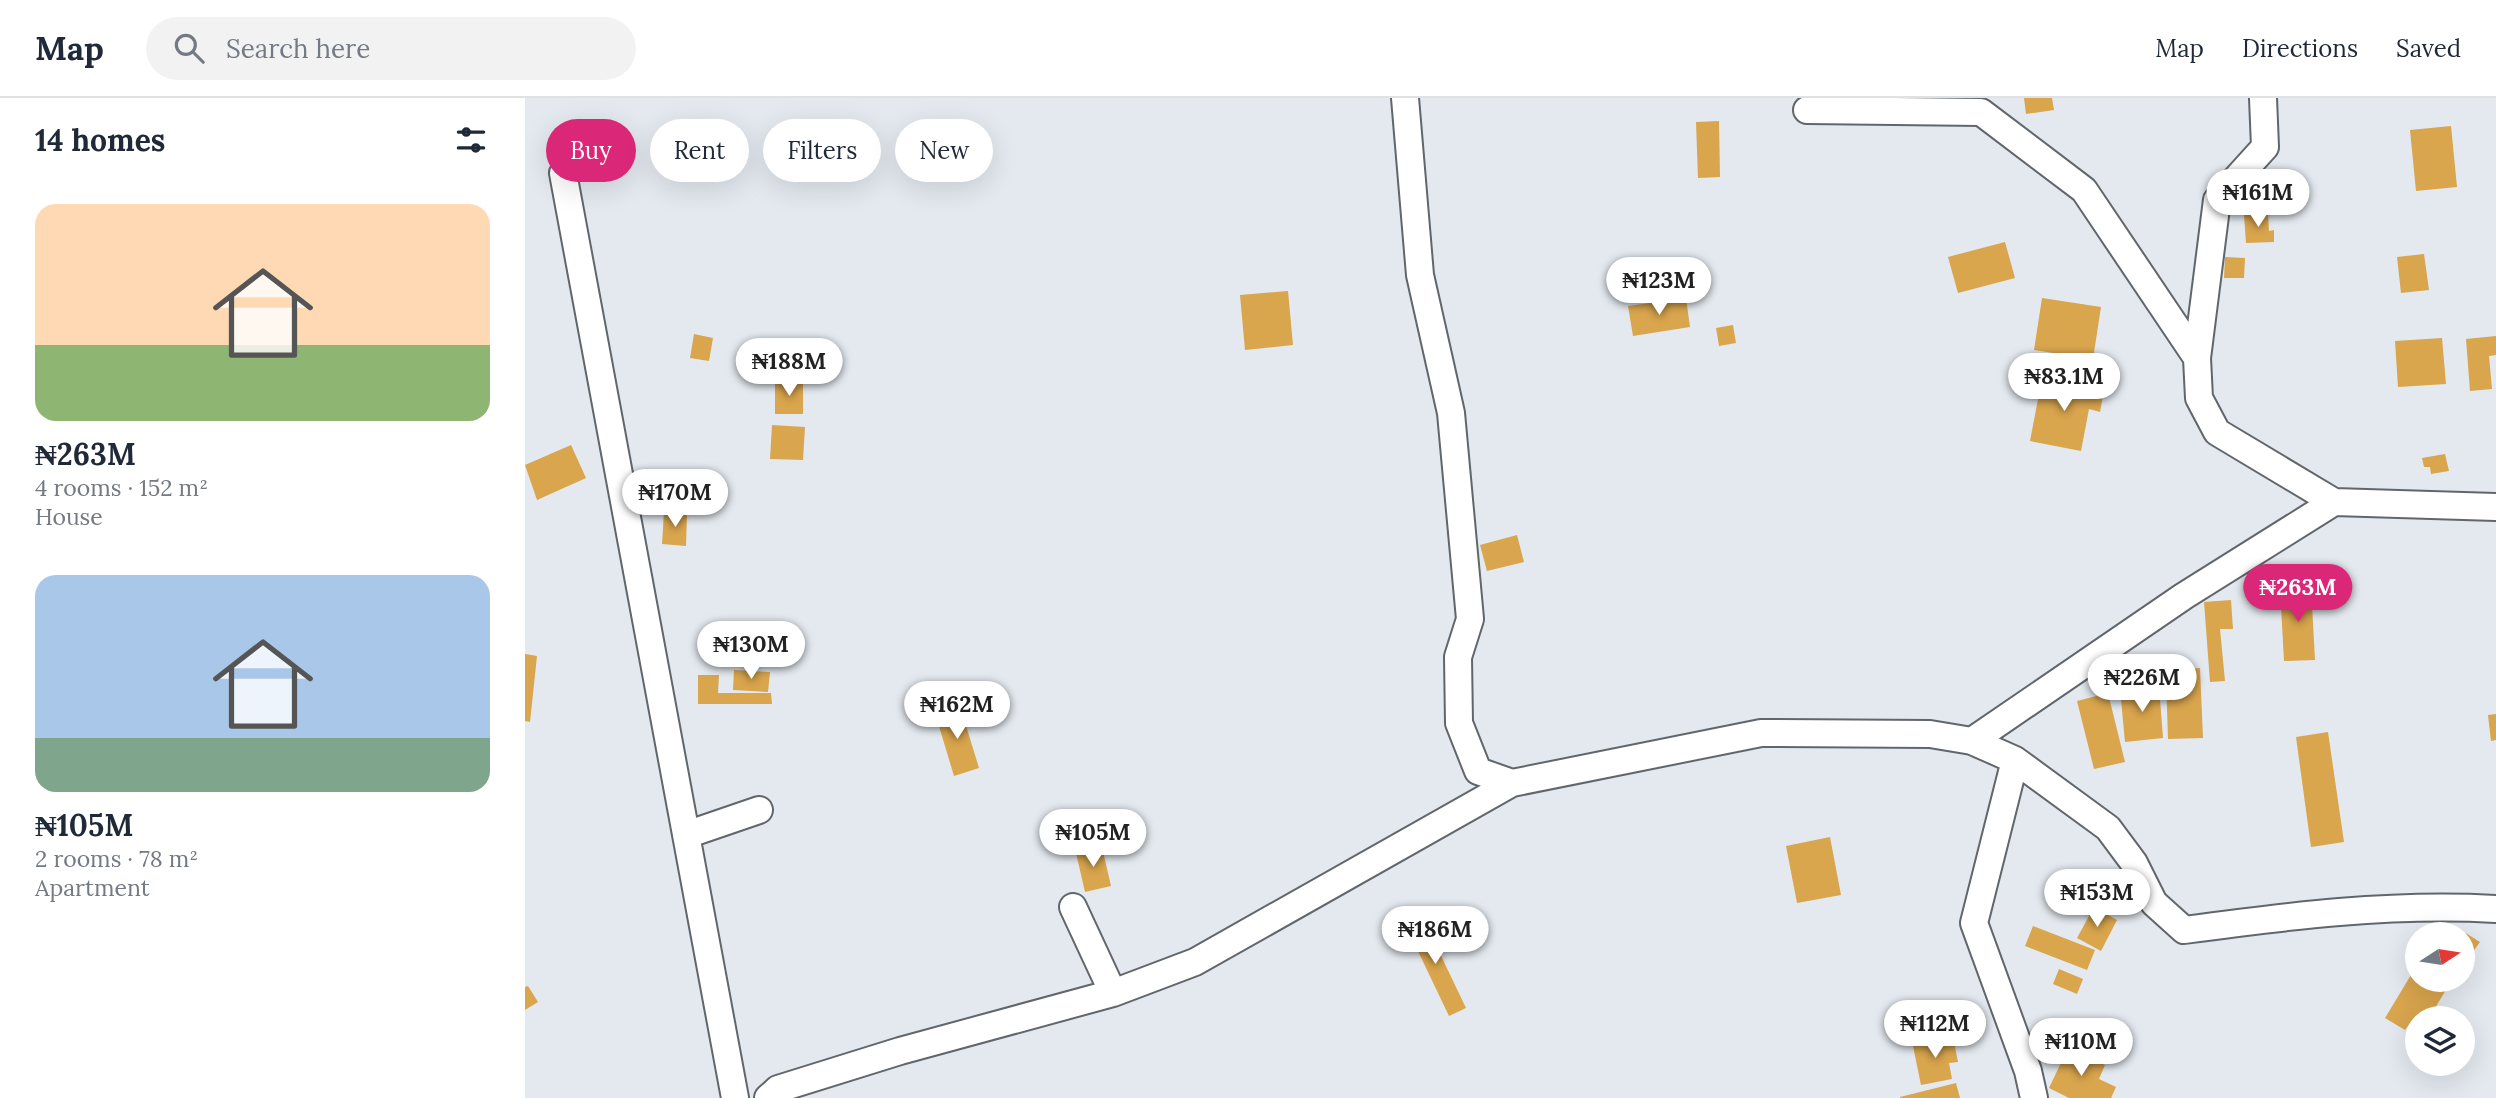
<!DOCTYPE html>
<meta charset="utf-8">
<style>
body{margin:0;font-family:Lora,serif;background:#f2f2f3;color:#1f2937;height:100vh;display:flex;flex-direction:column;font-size:26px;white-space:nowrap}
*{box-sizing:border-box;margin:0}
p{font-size:23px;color:#747a83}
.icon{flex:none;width:38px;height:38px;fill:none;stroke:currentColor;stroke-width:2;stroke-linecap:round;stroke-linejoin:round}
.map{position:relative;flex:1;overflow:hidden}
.details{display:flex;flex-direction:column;background:#fff;width:525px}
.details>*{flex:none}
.banner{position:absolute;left:21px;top:21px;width:665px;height:63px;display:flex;gap:14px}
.needle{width:46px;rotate:78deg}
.buttons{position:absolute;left:1880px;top:824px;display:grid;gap:14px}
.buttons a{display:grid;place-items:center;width:70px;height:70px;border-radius:50%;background:#fff;box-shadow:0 7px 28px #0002;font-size:35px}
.price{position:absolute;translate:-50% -60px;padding:0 16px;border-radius:24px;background:#fff;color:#222;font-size:23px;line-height:46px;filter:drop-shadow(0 2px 4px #0008)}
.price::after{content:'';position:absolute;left:50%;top:42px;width:21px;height:16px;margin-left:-10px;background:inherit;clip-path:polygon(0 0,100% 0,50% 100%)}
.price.current{background:#db2777;color:#fff}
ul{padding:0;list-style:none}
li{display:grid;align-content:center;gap:14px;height:371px;padding:0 35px}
li span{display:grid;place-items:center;height:217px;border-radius:21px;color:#555}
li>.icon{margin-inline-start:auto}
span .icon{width:126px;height:126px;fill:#fffc;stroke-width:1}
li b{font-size:30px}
h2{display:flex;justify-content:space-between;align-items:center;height:84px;padding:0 35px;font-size:30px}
.pill{padding:0 24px;border-radius:32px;background:#fff;box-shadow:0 7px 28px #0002;font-size:24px;line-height:63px}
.pill.current{background:#db2777;color:#fff}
header{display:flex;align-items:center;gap:42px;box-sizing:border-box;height:98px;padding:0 35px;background:#fff;border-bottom:2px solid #e0e1e3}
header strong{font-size:33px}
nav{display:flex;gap:38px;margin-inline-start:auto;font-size:24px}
.search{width:490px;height:63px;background:#f2f2f3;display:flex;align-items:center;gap:18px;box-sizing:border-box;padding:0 24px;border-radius:38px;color:#747a83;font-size:26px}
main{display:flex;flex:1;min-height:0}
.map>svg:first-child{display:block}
.building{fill:#d9a54d}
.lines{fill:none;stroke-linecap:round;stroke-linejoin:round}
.street-casing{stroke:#61666b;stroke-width:30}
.street{stroke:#fff;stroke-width:26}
</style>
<header>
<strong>Map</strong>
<div class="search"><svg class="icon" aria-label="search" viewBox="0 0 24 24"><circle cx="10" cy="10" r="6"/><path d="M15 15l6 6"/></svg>Search here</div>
<nav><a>Map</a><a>Directions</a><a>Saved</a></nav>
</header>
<main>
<section class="details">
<h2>14 homes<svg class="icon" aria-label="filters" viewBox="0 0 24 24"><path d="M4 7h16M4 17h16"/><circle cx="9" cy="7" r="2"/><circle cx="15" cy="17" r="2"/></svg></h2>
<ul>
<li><span style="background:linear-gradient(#ffd9b3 65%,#8fb573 0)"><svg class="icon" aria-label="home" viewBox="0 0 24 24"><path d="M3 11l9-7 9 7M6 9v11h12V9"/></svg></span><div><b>₦263M</b><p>4 rooms · 152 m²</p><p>House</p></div></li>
<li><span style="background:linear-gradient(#a9c7e8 75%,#7fa58c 0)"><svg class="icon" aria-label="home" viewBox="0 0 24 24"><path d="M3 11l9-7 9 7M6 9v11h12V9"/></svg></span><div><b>₦105M</b><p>2 rooms · 78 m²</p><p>Apartment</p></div></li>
</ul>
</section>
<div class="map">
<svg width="1971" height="1000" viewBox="0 0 1971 1000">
<rect width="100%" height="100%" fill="#e3e9ef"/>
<!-- building -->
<path class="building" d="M1499,0H1527L1529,12L1501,16Z
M1194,23L1195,79L1173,80L1171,24Z
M1926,28L1932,89L1891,93L1885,32Z
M1743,115L1744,133L1749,132V144L1721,145L1719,117Z
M1480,144L1490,180L1433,195L1423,159Z
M1899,156L1904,192L1876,195L1872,159Z
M1700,159L1720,160L1719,180H1699Z
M763,193L768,247L720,252L715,197Z
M1161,200L1165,229L1108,238L1103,208Z
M1517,200L1576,209L1568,261L1509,252Z
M1208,227L1211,245L1194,248L1191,230Z
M169,236L188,240L184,263L165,260Z
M1971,238V257L1964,258L1967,291L1945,293L1941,241Z
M1917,240L1921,286L1873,289L1870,243Z
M1517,280L1579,292L1575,314L1564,311L1556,353L1505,343Z
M250,283H278V316H250Z
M247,327L280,329L278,362L245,361Z
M46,347L61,380L12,402L0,367Z
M1920,356L1924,373L1906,376L1905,369H1899L1897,360Z
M139,414L162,416L161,448L137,446Z
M992,437L999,464L962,473L955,447Z
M1786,488L1790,562L1759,563L1755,490Z
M1706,502L1708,531H1695L1700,583L1685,584L1679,504Z
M0,556L12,558L5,624L0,623Z
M1675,570L1678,640L1643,641L1641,581H1655V571Z
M209,572L245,574L243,594L208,592Z
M173,577H194L193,595H246L247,606H173Z
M1634,588L1638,640L1600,644L1595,591Z
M1583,595L1600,664L1569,671L1552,603Z
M435,608L454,670L429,678L410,615Z
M1971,616V642L1966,643L1963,617Z
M1803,634L1819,744L1786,749L1771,639Z
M1305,739L1316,797L1272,805L1261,748Z
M577,749L586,788L560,794L551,755Z
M1569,809L1592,822L1576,853L1552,840Z
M897,818L941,910L924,918L880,826Z
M1928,827L1955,844L1942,862L1937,859V836H1922Z
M1508,828L1570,852L1562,872L1500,848Z
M1892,867V882H1927L1904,920H1892V929L1885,925L1880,932L1860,920Z
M1534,871L1558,881L1552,896L1528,886Z
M3,888L13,904L0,912V889Z
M1428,939L1433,964L1424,965L1427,981L1396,987L1388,948Z
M1543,950L1580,967L1574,981L1591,989L1586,1000H1544L1524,990Z
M1431,985L1435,1000H1375V999Z"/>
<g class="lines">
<!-- street casing -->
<g class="street-casing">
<path id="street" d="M880,0L895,177L926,315L945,521L933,559L934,625L953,673L987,685
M1738,0L1740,49L1692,102L1672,260L1674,300L1692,334L1809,404
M1282,12L1456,14L1559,92L1672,260
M38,75L210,1000
M1447,643L1659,498L1809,404L1971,409
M1490,662L1449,825L1503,973L1509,1000
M161,737L234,712
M548,809L588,895
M243,1000L253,991L375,953L588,895L670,864L987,685L1236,635L1405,636L1447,643L1490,662L1583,730L1609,765L1629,805L1659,832C1763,818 1865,805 1971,811"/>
</g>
<!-- street -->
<use href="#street" class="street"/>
</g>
</svg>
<div class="buttons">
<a><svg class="needle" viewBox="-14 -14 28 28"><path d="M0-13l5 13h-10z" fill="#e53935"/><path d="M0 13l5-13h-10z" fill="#747a83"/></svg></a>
<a><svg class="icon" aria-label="layers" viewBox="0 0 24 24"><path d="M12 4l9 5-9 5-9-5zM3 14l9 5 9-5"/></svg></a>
</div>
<b class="price" style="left:1733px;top:131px">₦161M</b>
<b class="price" style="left:1134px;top:219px">₦123M</b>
<b class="price" style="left:264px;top:300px">₦188M</b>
<b class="price" style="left:1539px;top:315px">₦83.1M</b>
<b class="price" style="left:150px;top:431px">₦170M</b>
<b class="price current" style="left:1773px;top:526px">₦263M</b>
<b class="price" style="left:226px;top:583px">₦130M</b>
<b class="price" style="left:1617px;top:616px">₦226M</b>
<b class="price" style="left:432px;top:643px">₦162M</b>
<b class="price" style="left:568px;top:771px">₦105M</b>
<b class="price" style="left:1572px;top:831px">₦153M</b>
<b class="price" style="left:910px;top:868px">₦186M</b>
<b class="price" style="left:1410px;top:962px">₦112M</b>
<b class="price" style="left:1556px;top:980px">₦110M</b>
<div class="banner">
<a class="pill current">Buy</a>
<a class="pill">Rent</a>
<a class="pill">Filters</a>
<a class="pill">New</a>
</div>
</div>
</main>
